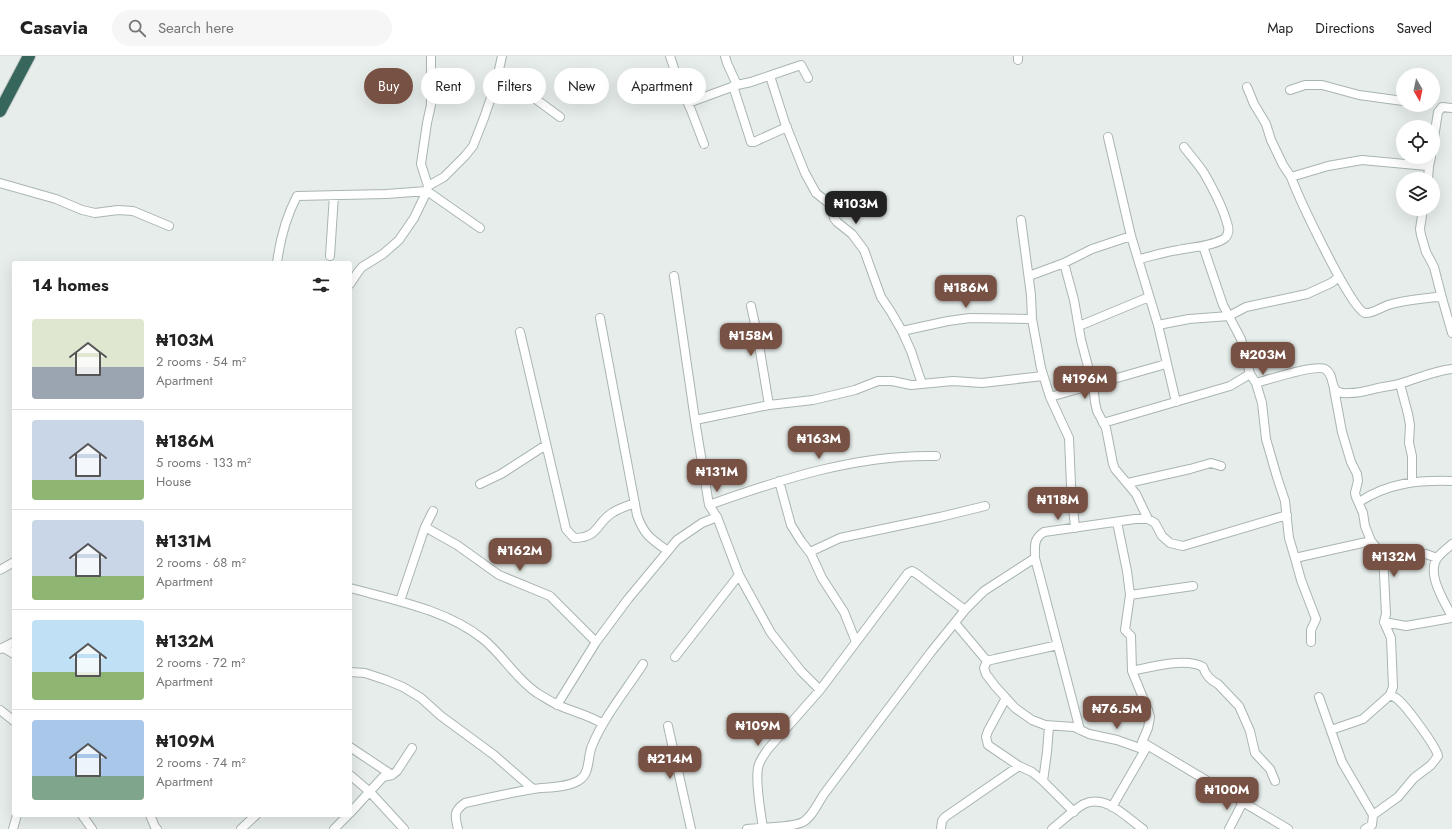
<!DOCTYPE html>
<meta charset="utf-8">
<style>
body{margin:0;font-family:Jost,sans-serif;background:#f6f6f6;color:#222;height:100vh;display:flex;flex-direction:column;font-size:15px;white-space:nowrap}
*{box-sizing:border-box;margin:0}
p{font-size:13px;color:#767676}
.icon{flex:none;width:22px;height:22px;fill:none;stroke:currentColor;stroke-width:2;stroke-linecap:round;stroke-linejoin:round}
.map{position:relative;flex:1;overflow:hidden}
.sheet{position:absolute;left:12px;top:205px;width:340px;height:556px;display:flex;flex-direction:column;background:#fff;border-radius:4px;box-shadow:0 4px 16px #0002}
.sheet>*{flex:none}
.guide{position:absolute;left:364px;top:12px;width:380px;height:36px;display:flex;gap:8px}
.needle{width:26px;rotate:171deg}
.fabs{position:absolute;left:1396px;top:12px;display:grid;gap:8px}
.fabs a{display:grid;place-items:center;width:44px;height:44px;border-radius:50%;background:#fff;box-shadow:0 4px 16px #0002;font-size:20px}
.price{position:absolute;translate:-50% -34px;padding:0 9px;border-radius:8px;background:#785145;color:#fff;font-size:13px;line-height:26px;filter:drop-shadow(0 1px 2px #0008)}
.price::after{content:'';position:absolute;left:50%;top:24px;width:12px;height:9px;margin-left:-6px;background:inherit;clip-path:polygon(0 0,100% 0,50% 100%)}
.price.selected{background:#222;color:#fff}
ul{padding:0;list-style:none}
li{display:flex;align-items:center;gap:12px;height:100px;padding:0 20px}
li+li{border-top:1px solid #e0e0e0}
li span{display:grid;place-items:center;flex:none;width:112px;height:80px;border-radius:4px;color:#555}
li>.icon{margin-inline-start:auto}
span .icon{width:48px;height:48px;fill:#fffc;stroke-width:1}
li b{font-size:17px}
h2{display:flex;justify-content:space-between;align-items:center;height:48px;padding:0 20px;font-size:17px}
.chip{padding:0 14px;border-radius:18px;background:#fff;box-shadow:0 4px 16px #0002;font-size:14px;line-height:36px}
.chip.selected{background:#785145;color:#fff}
header{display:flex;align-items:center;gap:24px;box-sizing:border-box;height:56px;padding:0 20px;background:#fff;border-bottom:1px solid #e0e0e0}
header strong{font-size:19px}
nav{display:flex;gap:22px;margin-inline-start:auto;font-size:14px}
.search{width:280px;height:36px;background:#f6f6f6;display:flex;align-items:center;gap:10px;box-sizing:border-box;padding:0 14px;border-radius:22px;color:#767676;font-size:15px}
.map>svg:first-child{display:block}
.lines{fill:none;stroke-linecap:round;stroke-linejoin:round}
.minor-casing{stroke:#a9b5b1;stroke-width:10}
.highway-casing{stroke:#c3c9c7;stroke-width:14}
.minor{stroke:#fff;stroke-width:8}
.highway{stroke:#36665c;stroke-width:12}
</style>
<header>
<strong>Casavia</strong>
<div class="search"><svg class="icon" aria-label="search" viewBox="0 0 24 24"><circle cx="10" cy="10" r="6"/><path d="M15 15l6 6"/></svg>Search here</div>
<nav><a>Map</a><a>Directions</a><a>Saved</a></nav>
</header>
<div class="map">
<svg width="1452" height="773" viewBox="0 0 1452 773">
<rect width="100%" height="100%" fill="#e6edea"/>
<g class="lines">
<!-- minor casing -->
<g class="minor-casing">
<path id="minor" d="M502,0L496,27L526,36L560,61
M670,0L679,28L691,54L704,88
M725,0L727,7L737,29
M1018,0V4
M770,20L785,67L805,117L816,137L831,149L834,162L837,166L852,178L864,194L881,241L891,256L902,275L911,295L922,328
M733,30L751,86H754L787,71
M1247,31L1254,48L1266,68L1271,84L1283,109L1291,121C1298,140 1351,254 1365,257C1372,258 1382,251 1388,249C1404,244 1421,243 1436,241L1442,242L1452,277
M1290,34L1305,29H1322L1359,39L1403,45
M655,36L679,28
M688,47L737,29L751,26L801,9L808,22
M1108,81L1131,180L1158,269L1176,346
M1433,88L1438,56L1442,51L1452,52
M1291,121L1328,110L1362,104L1427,110H1429L1431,101
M1428,123L1429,110
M0,127L56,143L82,154L95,157L118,154L133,155L169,170
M428,130L444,121L465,100L473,90L484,62L496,27
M1423,153L1420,173L1421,179L1426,196L1434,211L1442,242
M1021,164L1031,239L1032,263L1041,312L1050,341L1069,382L1071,429L1075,472
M1203,190L1223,249L1241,283L1250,318L1256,327L1262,347L1266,383L1277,421L1285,445L1289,482L1295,502L1371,485
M330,200L334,139
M1139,203C1152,200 1165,196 1178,194C1191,191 1215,190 1225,182C1229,178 1229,172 1227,167C1223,152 1212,131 1204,117C1198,108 1190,99 1184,91
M277,207C280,183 286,161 297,140L386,138L427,135L480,172
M1064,207L1074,244L1081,284L1093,329L1095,346L1097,355L1106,372L1113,408L1115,413L1136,438L1148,463
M674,220L695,364L709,449L717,461L739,519L771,577L801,615L820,634
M1029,220L1064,207L1092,193L1131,180
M350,228L358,216L362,211L383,198L399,184L414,162L427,135L428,130L421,108L427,67L431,49V0
M751,250L757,277L769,349
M600,262L637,459C644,479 651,483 668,495
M1158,269L1189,263L1229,260L1246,251L1307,238L1331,227L1339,221
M1079,270L1149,241
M902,275L948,265L970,262L1032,263
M520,276L566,473L574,482C599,482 596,467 612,457C619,452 627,450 635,447
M1256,327C1267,324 1316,308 1325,313C1338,321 1325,339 1350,337C1360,337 1369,334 1378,332C1386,330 1394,330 1402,327C1419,322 1434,315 1452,313
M1400,328L1408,358L1410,369L1409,387L1412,400V425
M1334,333L1342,376L1351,406L1357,418L1358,425L1355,437L1356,441L1363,457L1365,470L1371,485L1383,499L1386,558L1384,566L1391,582L1393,631L1390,639C1392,640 1394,641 1396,642C1404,647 1436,690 1438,700L1431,709L1414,722L1398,741L1373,759
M1050,341L1166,308
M695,364L769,349L813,344L855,334L878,325H892L911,329L953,325L982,327L1043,320
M1103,367L1230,330L1250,318
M779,425L791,469L801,485L811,498L822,522L844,556L856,586
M1128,427L1190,413L1211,407L1221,410
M480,428L501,418L546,389
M1359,446C1388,427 1417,424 1452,425
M709,449C782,423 858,398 936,400
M425,471L457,489L499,519L550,540L596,586
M1452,488C1448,492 1442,496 1438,501C1425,517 1445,546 1452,561
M810,496L840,482L940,461L985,450
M1383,499L1426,498L1437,502
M1295,502L1301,524L1316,563L1311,574V586
M0,514L14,506
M350,532C394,544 447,554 483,583C502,598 516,623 537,637C544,641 551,646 558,649C573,656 589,659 603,668
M1130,539L1193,530
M400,545L425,471L433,455
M1384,566L1406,570L1452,562
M955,567L987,605
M1058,589L995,603L987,605L984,612L986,618L995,630L1015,652L1032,664L1045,669L1074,671L1089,678L1117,684L1145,694
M4,592L14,598
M0,593L14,586
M675,601L739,519
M1132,615C1151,611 1186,601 1203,611C1205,618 1211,625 1218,628L1239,650L1250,675L1255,697L1270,713L1275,725
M350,616L365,617L386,624L403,631L421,642L441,660L494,699L533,733
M1319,641L1342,706L1373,759L1372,769L1365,773
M1006,642L988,675L986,681L988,689L1019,710L1032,716L1043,725L1074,756
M557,649L596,586L628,543L677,484L702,467L717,461
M0,654L14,665
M668,670L691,773
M1080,674L1035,502C1035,490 1033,483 1044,476L1135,463H1148L1155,467L1162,480L1170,487L1183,490L1287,459
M1331,674L1363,663L1390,639
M1142,686L1288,773
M350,691L392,719
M350,719L370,736L404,773
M1043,725L1047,696L1049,670
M1112,751L1145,694L1142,686L1148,672L1150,661L1148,654L1132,615L1131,580L1125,574L1130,539L1127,515L1117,466
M350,757L383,721L392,719L397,715L412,692
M82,759L92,773
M150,759L155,771L157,773
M13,773L17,759
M241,773L256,759
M334,773L348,759
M458,773C455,760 453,755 465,747C487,742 510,737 533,733C547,731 565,732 578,725C591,718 587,701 592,690C603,662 627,633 643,608
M747,773C762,771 791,772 803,766C812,761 818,747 824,738L931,596L965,554L984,535L1035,502
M763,773C761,756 755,728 758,712C759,705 764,699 768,693L820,634L908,517L912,515L917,518L965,554
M941,773L942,765L945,761L1019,710
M1052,773C1062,765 1073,754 1084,748C1106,737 1129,764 1143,773
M1229,773L1243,746"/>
</g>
<!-- highway casing -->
<g class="highway-casing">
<path id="highway" d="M0,55L29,0"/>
</g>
<!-- minor -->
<use href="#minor" class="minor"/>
<!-- highway -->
<use href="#highway" class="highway"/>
</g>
</svg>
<div class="fabs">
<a><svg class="needle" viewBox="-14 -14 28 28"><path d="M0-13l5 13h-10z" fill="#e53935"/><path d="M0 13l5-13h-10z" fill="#767676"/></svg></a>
<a><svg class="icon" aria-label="locate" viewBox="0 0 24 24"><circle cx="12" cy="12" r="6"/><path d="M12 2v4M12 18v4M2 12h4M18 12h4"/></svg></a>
<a><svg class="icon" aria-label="layers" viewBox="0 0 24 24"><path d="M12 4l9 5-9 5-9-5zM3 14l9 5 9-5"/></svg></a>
</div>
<b class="price selected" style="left:856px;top:169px">₦103M</b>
<b class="price" style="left:966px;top:253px">₦186M</b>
<b class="price" style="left:751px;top:301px">₦158M</b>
<b class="price" style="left:1263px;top:320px">₦203M</b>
<b class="price" style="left:1085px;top:344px">₦196M</b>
<b class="price" style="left:819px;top:404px">₦163M</b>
<b class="price" style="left:717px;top:437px">₦131M</b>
<b class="price" style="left:1058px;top:465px">₦118M</b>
<b class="price" style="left:520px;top:516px">₦162M</b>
<b class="price" style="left:1394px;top:522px">₦132M</b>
<b class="price" style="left:1117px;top:674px">₦76.5M</b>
<b class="price" style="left:758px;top:691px">₦109M</b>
<b class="price" style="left:670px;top:724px">₦214M</b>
<b class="price" style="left:1227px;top:755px">₦100M</b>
<div class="guide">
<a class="chip selected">Buy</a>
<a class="chip">Rent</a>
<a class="chip">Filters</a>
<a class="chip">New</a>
<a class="chip">Apartment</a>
</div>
<section class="sheet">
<h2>14 homes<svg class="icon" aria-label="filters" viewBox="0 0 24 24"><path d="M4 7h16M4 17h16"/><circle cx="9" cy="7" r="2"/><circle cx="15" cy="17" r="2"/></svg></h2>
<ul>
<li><span style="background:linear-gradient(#dfe7d0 60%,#9aa5b1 0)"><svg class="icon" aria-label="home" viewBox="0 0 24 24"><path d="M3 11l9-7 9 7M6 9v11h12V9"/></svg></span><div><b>₦103M</b><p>2 rooms · 54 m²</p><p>Apartment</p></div></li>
<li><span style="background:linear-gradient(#c9d6e8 75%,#8fb573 0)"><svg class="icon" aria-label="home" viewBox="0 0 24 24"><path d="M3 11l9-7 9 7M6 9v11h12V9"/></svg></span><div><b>₦186M</b><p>5 rooms · 133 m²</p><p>House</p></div></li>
<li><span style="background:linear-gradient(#c9d6e8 70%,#8fb573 0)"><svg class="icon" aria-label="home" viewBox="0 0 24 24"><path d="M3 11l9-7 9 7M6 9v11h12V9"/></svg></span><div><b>₦131M</b><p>2 rooms · 68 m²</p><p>Apartment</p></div></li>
<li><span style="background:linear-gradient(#bfe0f5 65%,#8fb573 0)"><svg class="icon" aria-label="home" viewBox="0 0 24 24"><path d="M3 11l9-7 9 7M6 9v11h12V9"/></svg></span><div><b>₦132M</b><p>2 rooms · 72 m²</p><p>Apartment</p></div></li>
<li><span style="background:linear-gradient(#a9c7e8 70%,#7fa58c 0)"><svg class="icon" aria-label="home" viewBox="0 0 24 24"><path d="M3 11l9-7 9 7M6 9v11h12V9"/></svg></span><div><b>₦109M</b><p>2 rooms · 74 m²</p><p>Apartment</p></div></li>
</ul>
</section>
</div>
